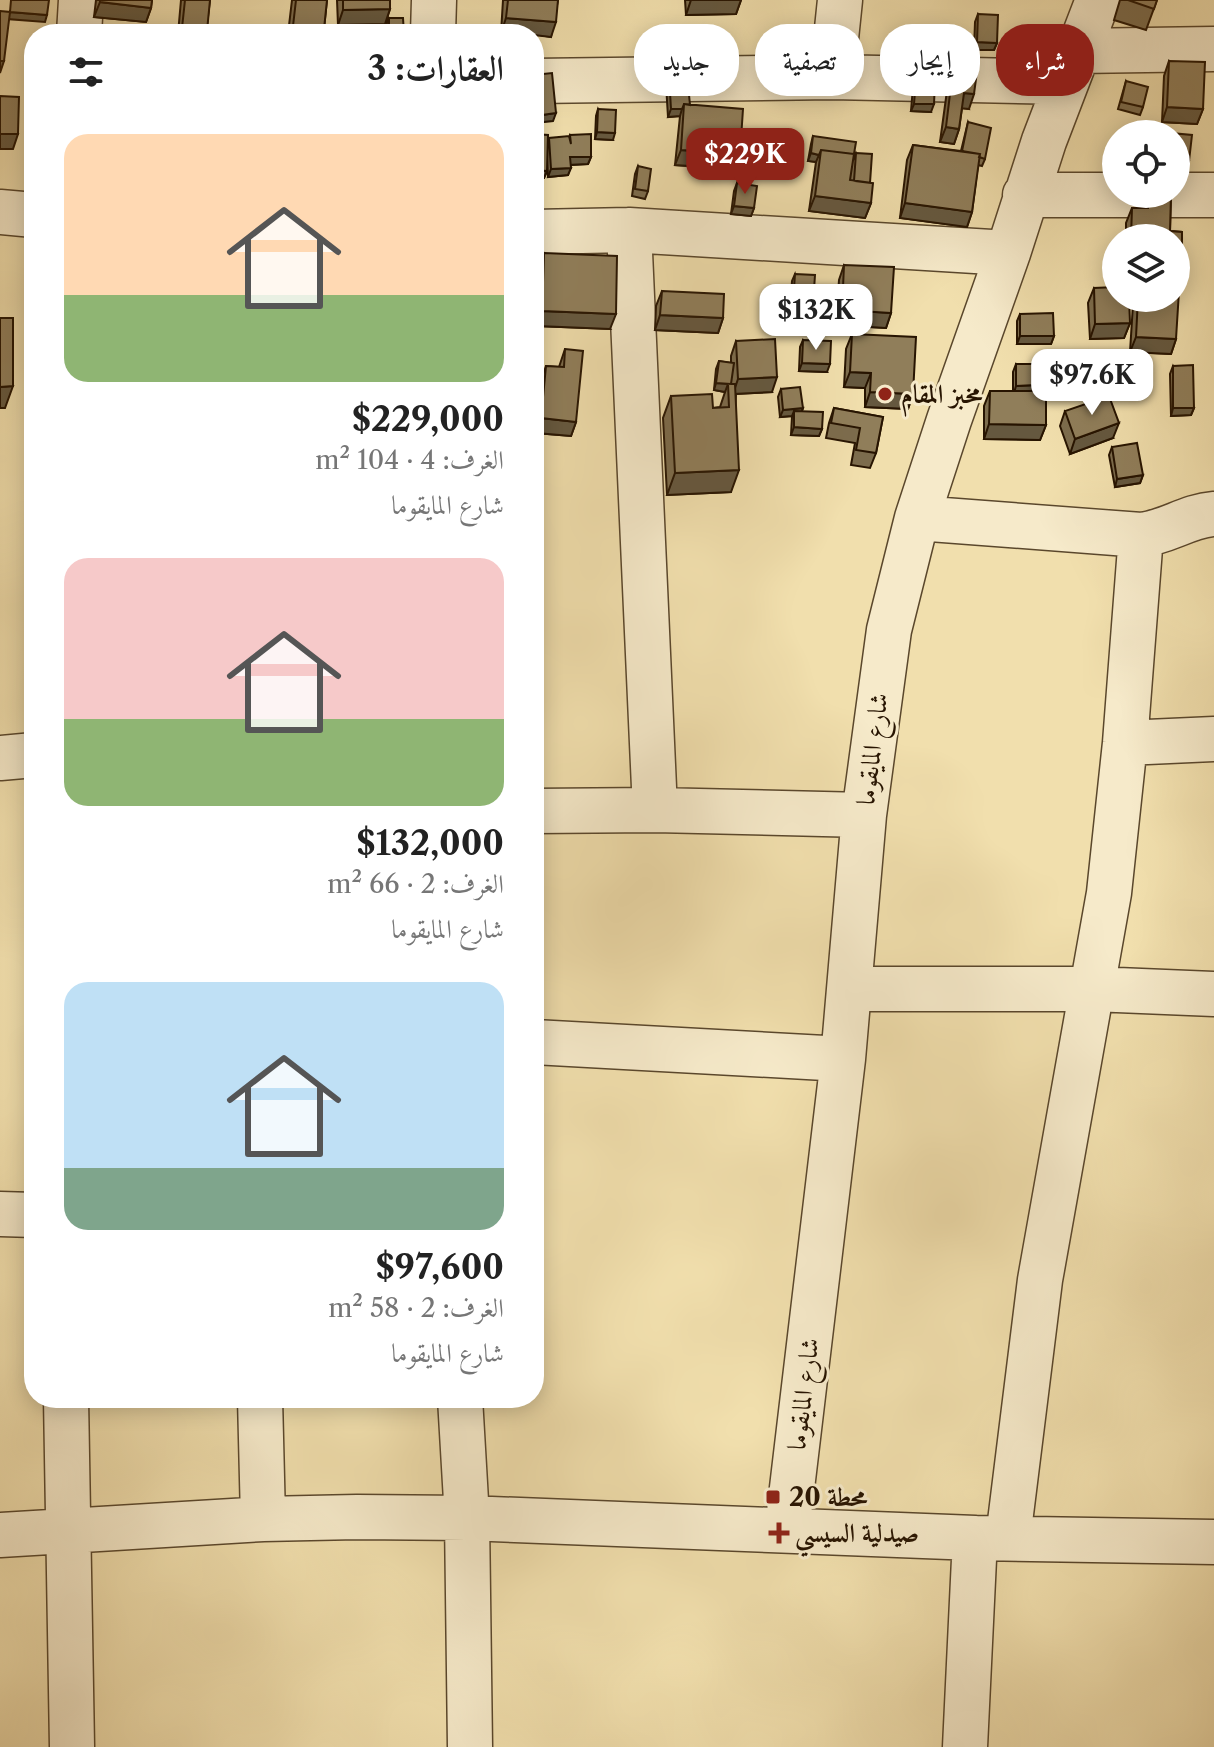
<!DOCTYPE html>
<html lang="ar">
<meta charset="utf-8">
<style>
body{margin:0;font-family:"Libre Caslon Text",Amiri,serif;background:#f6f6f6;color:#222;direction:rtl;height:100vh;display:flex;flex-direction:column;font-size:30px;white-space:nowrap}
*{box-sizing:border-box;margin:0}
p{font-size:26px;color:#767676}
.icon{flex:none;width:44px;height:44px;fill:none;stroke:currentColor;stroke-width:2;stroke-linecap:round;stroke-linejoin:round}
.map{position:relative;flex:1;overflow:hidden;direction:ltr}
.panel{position:absolute;left:24px;top:24px;width:520px;height:1384px;display:flex;flex-direction:column;background:#fff;border-radius:32px;box-shadow:0 4px 20px #0003;direction:rtl}
.panel>*{flex:none}
.banner{position:absolute;left:568px;top:24px;width:526px;height:72px;direction:rtl;display:flex;gap:16px}
.tools{position:absolute;left:1102px;top:120px;display:grid;gap:16px}
.tools a{display:grid;place-items:center;width:88px;height:88px;border-radius:50%;background:#fff;box-shadow:0 4px 20px #0003;font-size:40px}
.price{position:absolute;translate:-50% -68px;padding:0 18px;border-radius:16px;background:#fff;color:#222;font-size:26px;line-height:52px;filter:drop-shadow(0 2px 4px #0008)}
.price::after{content:'';position:absolute;left:50%;top:48px;width:24px;height:18px;margin-left:-12px;background:inherit;clip-path:polygon(0 0,100% 0,50% 100%)}
.price.active{background:#8f2418;color:#fff}
ul{padding:0;list-style:none}
li{display:grid;align-content:center;gap:16px;height:424px;padding:0 40px}
li span{display:grid;place-items:center;height:248px;border-radius:24px;color:#555}
li>.icon{margin-inline-start:auto}
span .icon{width:144px;height:144px;fill:#fffc;stroke-width:1}
li b{font-size:34px}
h2{display:flex;justify-content:space-between;align-items:center;height:96px;padding:0 40px;font-size:34px}
.tag{padding:0 28px;border-radius:32px;background:#fff;box-shadow:0 4px 20px #0003;font-size:28px;line-height:72px}
.tag.active{background:#8f2418;color:#fff}
.map>svg:first-child{display:block}
.lines{fill:none;stroke-linecap:round;stroke-linejoin:round}
.minor-casing{stroke:#5a472c;stroke-width:47}
.minor{stroke:#f6eaca;stroke-width:44}
.wall{fill:#7c6c4d;stroke:#271401;stroke-width:2}
.shaded-wall{fill:#65583f;stroke:#271401;stroke-width:2}
.building{fill:#907e5a;stroke:#271401;stroke-width:2}
.poi-dot{fill:#8f2418;stroke:#f6eaca;stroke-width:3}
.labels{text-anchor:middle;stroke-width:6;stroke-linejoin:round;paint-order:stroke}
.poi-label{font-size:26px;font-weight:bold;fill:#271401;stroke:#f6eaca;text-anchor:start}
.street-label{font-size:26px;fill:#271401;stroke:#f6eaca}
</style>
<div class="map">
<svg width="1214" height="1747" viewBox="0 0 1214 1747">
<rect width="100%" height="100%" fill="#f1dfad"/>
<filter id="stains"><feTurbulence type="fractalNoise" baseFrequency=".0025" numOctaves="4"/><feColorMatrix values="0 0 0 0 .2 0 0 0 0 .09 0 0 0 0 .02 0 0 0 .5 -.17"/></filter>
<radialGradient id="worn" r=".72"><stop offset=".6" stop-color="#630" stop-opacity="0"/><stop offset="1" stop-color="#630" stop-opacity=".3"/></radialGradient>
<g class="lines">
<!-- minor casing -->
<g class="minor-casing">
<path id="minor" d="M79,34L81,0
M433,34L434,0
M1078,51L1214,49
M832,77L840,0
M534,81L832,77L1066,82
M1025,195H1214
M0,212L34,215
M629,230L655,810
M534,232L629,230L1008,253
M917,518L1141,535C1168,532 1187,516 1214,514
M1125,743L1214,739
M0,758L34,755
M534,811L655,810L864,815
M849,989H1093L1214,994
M534,1042L843,1059
M0,1214L34,1215
M66,1398L72,1747
M260,1398L263,1519
M460,1398L467,1518L470,1747
M787,1530L843,1059L864,815L889,630L917,518L949,420L1008,253L1044,141L1098,0
M0,1535L263,1519L357,1517L467,1518L975,1538L1214,1542
M1008,1538L1040,1280L1109,893L1125,743L1141,535
M965,1747L975,1538"/>
</g>
<!-- minor -->
<use href="#minor" class="minor"/>
</g>
<!-- wall -->
<path class="wall" d="M96,0H152L151,8L146,22L94,17Z
M181,0H210L206,34H178Z
M292,0H327L324,29L322,34H288Z
M337,0H390V9L385,24L338,25Z
M503,0H558L551,37L534,34L501,33Z
M685,0H741L736,14L686,15Z
M1120,0H1157L1146,30L1114,20Z
M978,14L997,43L994,50H974L975,22Z
M389,18L404,34H386V26Z
M954,61L969,109L962,108L959,129L954,144L940,142L949,76Z
M1169,61L1203,109L1197,124L1162,122L1164,76Z
M669,76L690,105L740,154L734,169L675,165L680,116L668,117L666,84Z
M916,79L931,112L911,111L913,87Z
M1126,81L1143,107L1140,115L1118,109Z
M598,109L613,140L595,139L596,116Z
M968,122L985,159L982,166L978,165L972,212L967,227L900,218L907,160L913,145L961,151Z
M534,134L548,140L569,138L570,135L591,157L588,164L571,165L568,175L548,177L547,158V171L544,178H534Z
M813,136L854,159L856,153L870,183L871,203L865,218L809,211L816,162L808,161L811,144Z
M638,166L648,191L645,199L632,196L635,174Z
M737,183L754,208L751,216L731,214L734,191Z
M1145,194H1171L1170,231L1182,232V258L1176,273V238H1126V223L1132,208H1143V199Z
M544,253L610,329L537,326L539,268Z
M844,265L891,313L886,328L836,325L839,280Z
M795,274L809,326L789,325L792,281Z
M1094,288L1130,323L1124,338L1090,339L1088,303Z
M662,291L723,318L718,333L655,330L656,306Z
M1135,298H1176V339L1171,354L1130,352L1133,304Z
M1020,314L1054,336L1051,344H1017V321Z
M852,334L913,394L908,409L865,407V388L844,387L846,349Z
M803,340L827,372L799,371L800,347Z
M736,341L772,392L736,394L731,492L667,495L663,418L671,396L713,408L720,407L725,392L714,390L716,369L719,361L731,363V356Z
M565,349L576,422L571,436L536,433L541,381L546,366L559,367Z
M1016,364L1036,385L1034,391L1046,425L1040,440L984,439V406L990,391H1013V372Z
M1173,366L1194,408L1191,415L1171,416L1170,374Z
M781,389L803,408L802,411L822,429L819,436L791,435L792,416L780,417L778,397Z
M834,408L883,417L876,453L870,468L851,465L855,443L826,438L829,423Z
M1065,411L1113,438L1070,454L1060,426Z
M1112,447L1143,475L1140,483L1115,487L1109,455Z"/>
<!-- shaded-wall -->
<path class="shaded-wall" d="M691,0H741L736,14L686,15Z
M100,2L151,8L146,22L94,17Z
M390,9L385,24L338,25L343,10Z
M10,12L47,15L45,22L7,19Z
M506,18L556,22L551,37L534,35V34L501,33Z
M293,26L324,29L322,34H290Z
M182,28L207,31L206,34H180Z
M977,42L997,43L994,50H974Z
M0,61H4L0,73Z
M964,93L974,94L969,109L958,108Z
M914,104H934L931,112L911,111Z
M1167,107L1203,109L1197,124L1162,122Z
M671,109H682L680,116L668,117Z
M556,113L553,121L534,123L535,116Z
M946,127L959,129L954,144L940,142Z
M597,132L615,133L613,140L595,139Z
M0,134H18L13,149H0Z
M681,150L740,154L734,169L675,165Z
M811,153L819,155L816,162L808,161Z
M570,157H591L588,164L567,165Z
M1176,159L1189,161L1184,176L1176,175Z
M571,168L568,175L548,177L551,169Z
M534,170L547,171L544,178H534Z
M815,196L871,203L865,218L809,211Z
M905,203L972,212L967,227L900,218Z
M734,206L754,208L751,216L731,214Z
M1176,258H1182L1176,273Z
M842,310L891,313L886,328L836,325Z
M542,311L616,314L610,329L537,326Z
M660,315L723,318L718,333L655,330Z
M792,318L812,319L809,326L789,325Z
M1130,323L1124,338L1090,339L1095,324Z
M1020,336H1054L1051,344H1017Z
M1136,337L1176,339L1171,354L1130,352Z
M802,363L830,364L827,372L799,371Z
M850,372L871,373L865,388L844,387Z
M777,377L772,392L733,394L738,379Z
M716,383L731,384H728L725,392L714,390Z
M1036,385L1033,392L1014,393L1016,386Z
M13,386L5,408H0V387Z
M870,392L913,394L908,409L865,407Z
M803,408L800,415L794,411L792,416L780,417L783,410Z
M1173,408H1194L1191,415L1171,416Z
M541,418L576,422L571,436L536,433Z
M1119,423L1113,438L1070,454L1075,439Z
M989,424L1046,425L1040,440L984,439Z
M794,427L822,429L819,436L791,435Z
M739,470L731,492L667,495L675,473Z
M1143,475L1140,483L1115,487L1117,479Z"/>
<!-- building -->
<path class="building" d="M11,0H49L47,15L10,12Z
M100,0H152L151,8L100,2Z
M185,0H210L207,31L182,28Z
M296,0H327L324,29L293,26Z
M343,0H390V9L343,10Z
M508,0H558L556,22L506,18Z
M1128,0H1157L1154,9Z
M0,11L10,12L4,61H0Z
M978,14L998,15L997,43L977,42Z
M389,18H403L404,34H389Z
M954,61L978,64L974,94L964,93L959,129L946,127Z
M1169,61L1205,62L1203,109L1167,107Z
M552,73L556,113L535,116L534,75Z
M687,74L690,105L684,104L682,109H671L669,76Z
M916,79L935,81L934,104H914Z
M1126,81L1148,87L1143,107L1121,102Z
M0,96L19,97L18,134H0Z
M684,104L743,109L740,154L681,150Z
M598,109L616,110L615,133L597,132Z
M968,122L991,128L985,159L979,157L980,154L962,151Z
M1149,131L1192,135L1189,161L1176,159V134H1149Z
M534,134L548,135L547,171L534,170Z
M591,134V157H570L571,168L551,169L549,138L569,136L571,144L570,135Z
M813,136L856,142L854,154L821,150L819,155L811,153Z
M913,145L980,154L972,212L905,203Z
M821,150L854,154L850,180L873,183L871,203L815,196Z
M856,153L872,154L870,183L854,181Z
M638,166L651,169L648,191L635,189Z
M737,183L757,186L754,208L734,206Z
M1148,194H1171L1170,231L1182,232V258H1176V238H1131L1132,208H1148Z
M544,253L617,256L616,314L542,311Z
M844,265L894,267L891,313L842,310Z
M795,274L815,275L812,319L792,318Z
M1116,287V298H1129L1130,323L1095,324L1094,288Z
M662,291L724,294L723,318L660,315Z
M1176,291H1179L1176,339L1136,337L1138,298H1176Z
M1053,313L1054,336H1020V314Z
M0,318H13V386L0,387Z
M534,327L537,328L534,377Z
M852,334L916,337L913,394L870,392L871,373L850,372Z
M775,339L777,377L738,379L736,341Z
M803,340L831,341L830,364L802,363Z
M565,349L583,351L576,422L541,418L546,366L564,367Z
M719,361L734,363L731,384L716,383Z
M1016,364H1035L1036,385L1016,386Z
M1193,365L1194,408H1173V366Z
M728,384H735L739,470L675,473L671,396L712,394L713,408L729,407Z
M800,387L803,408L783,410L781,389Z
M990,391H1046V425L989,424Z
M1109,396L1119,423L1075,439L1065,411Z
M834,408L883,417L876,453L856,450L860,428L831,423Z
M794,411L823,412L822,429L794,427Z
M1137,443L1143,475L1117,479L1112,447Z"/>
<!-- markers -->
<g class="poi-dot">
<circle cx="885" cy="394" r="8"/>
<rect x="765" y="1489" width="16" height="16" rx="4"/>
<path d="M775 1521h8v8h8v8h-8v8h-8v-8h-8v-8h8z"/>
</g>
<g class="labels">
<!-- poi labels -->
<g class="poi-label">
<text x="901" y="403">مخبز المقام</text>
<text x="789" y="1506">محطة 20</text>
<text x="795" y="1542">صيدلية السيسي</text>
</g>
<!-- street labels -->
<g class="street-label">
<text transform="translate(872 749) rotate(-83)" y="9">شارع المايقوما</text>
<text transform="translate(803 1394) rotate(-83)" y="9">شارع المايقوما</text>
</g>
</g>
<rect width="100%" height="100%" filter="url(#stains)"/>
<rect width="100%" height="100%" fill="url(#worn)"/>
</svg>
<div class="tools">
<a><svg class="icon" aria-label="locate" viewBox="0 0 24 24"><circle cx="12" cy="12" r="6"/><path d="M12 2v4M12 18v4M2 12h4M18 12h4"/></svg></a>
<a><svg class="icon" aria-label="layers" viewBox="0 0 24 24"><path d="M12 4l9 5-9 5-9-5zM3 14l9 5 9-5"/></svg></a>
</div>
<b class="price active" style="left:745px;top:196px">$229K</b>
<b class="price" style="left:816px;top:352px">$132K</b>
<b class="price" style="left:1092px;top:417px">$97.6K</b>
<div class="banner">
<a class="tag active">شراء</a>
<a class="tag">إيجار</a>
<a class="tag">تصفية</a>
<a class="tag">جديد</a>
</div>
<section class="panel">
<h2>العقارات: 3<svg class="icon" aria-label="filters" viewBox="0 0 24 24"><path d="M4 7h16M4 17h16"/><circle cx="9" cy="7" r="2"/><circle cx="15" cy="17" r="2"/></svg></h2>
<ul>
<li><span style="background:linear-gradient(#ffd9b3 65%,#8fb573 0)"><svg class="icon" aria-label="home" viewBox="0 0 24 24"><path d="M3 11l9-7 9 7M6 9v11h12V9"/></svg></span><div><b>$229,000</b><p>الغرف: 4 · 104 m²</p><p>شارع المايقوما</p></div></li>
<li><span style="background:linear-gradient(#f6c9c9 65%,#8fb573 0)"><svg class="icon" aria-label="home" viewBox="0 0 24 24"><path d="M3 11l9-7 9 7M6 9v11h12V9"/></svg></span><div><b>$132,000</b><p>الغرف: 2 · 66 m²</p><p>شارع المايقوما</p></div></li>
<li><span style="background:linear-gradient(#bfe0f5 75%,#7fa58c 0)"><svg class="icon" aria-label="home" viewBox="0 0 24 24"><path d="M3 11l9-7 9 7M6 9v11h12V9"/></svg></span><div><b>$97,600</b><p>الغرف: 2 · 58 m²</p><p>شارع المايقوما</p></div></li>
</ul>
</section>
</div>
